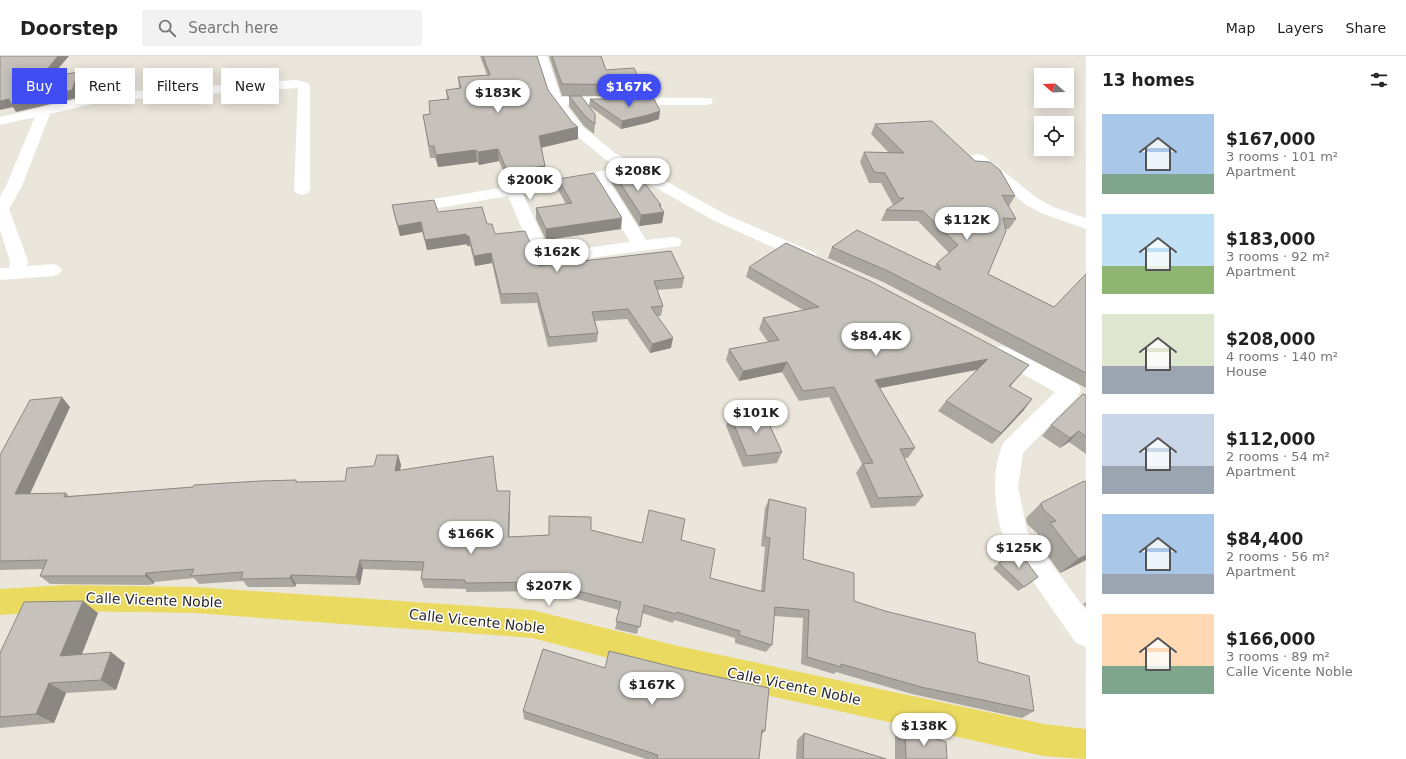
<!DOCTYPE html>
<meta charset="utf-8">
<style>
body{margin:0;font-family:"DejaVu Sans",sans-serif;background:#f2f2f2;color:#222;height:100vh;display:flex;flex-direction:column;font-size:15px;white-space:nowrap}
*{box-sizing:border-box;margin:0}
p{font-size:13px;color:#767676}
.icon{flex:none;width:22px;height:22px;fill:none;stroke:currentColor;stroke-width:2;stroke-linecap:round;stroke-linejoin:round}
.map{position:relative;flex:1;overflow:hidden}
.details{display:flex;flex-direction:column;background:#fff;width:320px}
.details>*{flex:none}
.hud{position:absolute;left:12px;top:12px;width:380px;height:36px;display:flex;gap:8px}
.needle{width:26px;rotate:289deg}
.controls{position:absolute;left:1034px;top:12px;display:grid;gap:8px}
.controls a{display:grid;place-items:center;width:40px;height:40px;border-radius:0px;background:#fff;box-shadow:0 2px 10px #0003;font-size:20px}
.price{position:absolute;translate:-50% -34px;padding:0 9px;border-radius:14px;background:#fff;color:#222;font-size:13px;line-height:26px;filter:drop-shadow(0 1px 2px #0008)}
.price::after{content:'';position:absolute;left:50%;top:24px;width:12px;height:9px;margin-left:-6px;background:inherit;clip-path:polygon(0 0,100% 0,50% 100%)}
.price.current{background:#404df2;color:#fff}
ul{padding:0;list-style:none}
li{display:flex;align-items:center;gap:12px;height:100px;padding:0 16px}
li span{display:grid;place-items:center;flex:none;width:112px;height:80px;border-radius:0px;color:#555}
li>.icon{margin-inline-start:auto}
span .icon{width:48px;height:48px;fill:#fffc;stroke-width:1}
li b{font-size:17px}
h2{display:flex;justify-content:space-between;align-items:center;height:48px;padding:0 16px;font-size:17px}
.chip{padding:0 14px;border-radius:0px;background:#fff;box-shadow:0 2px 10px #0003;font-size:14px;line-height:36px}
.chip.current{background:#404df2;color:#fff}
header{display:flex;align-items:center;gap:24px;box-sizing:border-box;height:56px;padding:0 20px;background:#fff;border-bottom:1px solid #e0e0e0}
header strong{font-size:19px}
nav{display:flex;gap:22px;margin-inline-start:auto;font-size:14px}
.search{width:280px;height:36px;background:#f2f2f2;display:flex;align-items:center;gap:10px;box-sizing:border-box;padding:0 14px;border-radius:0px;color:#767676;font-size:15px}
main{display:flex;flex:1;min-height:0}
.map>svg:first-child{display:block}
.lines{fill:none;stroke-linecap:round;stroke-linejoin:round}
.minor{fill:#fff;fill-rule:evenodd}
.major{fill:#ebda60;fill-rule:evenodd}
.wall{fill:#aaa7a1}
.shaded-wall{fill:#8b8883}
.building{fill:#c6c2bb;stroke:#8b8883}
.labels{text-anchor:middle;stroke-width:3;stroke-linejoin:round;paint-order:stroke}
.near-street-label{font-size:14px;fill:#292929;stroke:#fff}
</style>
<header>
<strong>Doorstep</strong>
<div class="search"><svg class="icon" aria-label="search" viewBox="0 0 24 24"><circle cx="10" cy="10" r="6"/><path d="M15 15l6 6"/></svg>Search here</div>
<nav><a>Map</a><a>Layers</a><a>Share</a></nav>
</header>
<main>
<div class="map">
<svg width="1086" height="703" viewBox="0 0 1086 703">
<rect width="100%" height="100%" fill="#ebe6db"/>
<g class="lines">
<!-- minor -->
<path class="minor" d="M535,0H547L561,41L711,42L713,45L711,48L706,49H566L583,71L615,97L725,158L815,197L818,201L815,205L809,206L803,205L713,164L633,119L608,123L646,184L673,181L679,182L682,186L679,190L544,208L538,207L535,203L508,140L421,155L415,153L413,150L415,147L421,145L620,112L605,103L573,77L549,45ZM594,126L630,186L550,197L523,138Z
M296,24L308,27L310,30V134L308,137L302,139L296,137L294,134L298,32L105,45L50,58L22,130L9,153L28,205L27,210L53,208L59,210L62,214L59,218L53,220L0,224V212H9L10,205L0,174V141L6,130L35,61L0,69V61L105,37Z
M978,98L983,99L1037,142L1053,151L1086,162V173L1041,157L1025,148L973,105L971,102L973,99Z
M1001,290L1008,292L1078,328L1081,334L1078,340L1023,397L1018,431L1027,475L1086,554V591L1076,587L1006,487C994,461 990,412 1004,386L1055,336L994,302L991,297L994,292Z"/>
<!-- major -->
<path class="major" d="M66,529L195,531L532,554L678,590L1044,668L1086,673V703L1044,700L678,620L532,582L195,557L66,555L0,559V533Z"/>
</g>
<!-- wall -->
<path class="wall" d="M480,0H537L548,34L578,83L541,92L545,122L508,127L499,105L479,109L477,106L438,111L435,102H430L423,59L430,58L447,43L446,34L459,33L458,21L487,19Z
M549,0H601L606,14L648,29L647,40H562Z
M569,40L595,68L594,78L584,70L569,50Z
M590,43L659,63L647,67L621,73L589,50Z
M875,68L975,105L1015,140L1009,150H1008L1016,163L1009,173H1005L988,218L1054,251L1086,218V332L883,226L828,202L832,191L934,211L937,207L949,197L918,165H881L886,154L893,149L881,127H869L860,106L864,96L889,97L871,78Z
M611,113L616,115L660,151L664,156L662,167L639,170L610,124Z
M558,123L621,173L546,184L536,163V152L566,148L558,134Z
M392,149L438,156L487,168L495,178L539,210L684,222L682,232L657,234L663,250L661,260H657L671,292L650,297L627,263L595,265L598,277L597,286L548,291L537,247L501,248L492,207L475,210L470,190H467V188L427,194L422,176L400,180L394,159Z
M749,211L1029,309L1020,319L1010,331L1024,354L992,388L938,355L946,345L977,314L880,332L915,392L908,402H904L923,440L915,450L871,452L856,417L862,408L829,341L799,345L782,316L739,325L726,304L729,293L768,286L759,273L763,262L803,254L746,221Z
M1086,339V398L1069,386L1060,392L1042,380L1051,369Z
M70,351L30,438L66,437L69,440L296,424L297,426L345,425L398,399L401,409L400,414L497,435L510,444L509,481L549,479L591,474L642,487L681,484L710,522L761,535L765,491L761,490L765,452L769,443L803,503L854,545L978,606L1034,655L1022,662L912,638L836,616L834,618L801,608L803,562L774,560L772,589L766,596L735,587V582L674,564L673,567L642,557L637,578L615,573L619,554L573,542L542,541V535L466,536V533L424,532L421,523L422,515L363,513L360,529L296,528L295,531H248L243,525L199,528L194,522L154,526V528L148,529L50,528L40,520L43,513L0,514V399Z
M730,359L782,396L777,407L743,411L726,370Z
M1086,426V504L1060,517L1034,481L1038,478L1027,468L1026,462L1041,447Z
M999,507L1032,526L1018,535L993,512Z
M1086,546V551L1083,548Z
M98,557L81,598L125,607L116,634L66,637L54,667L0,672V597Z
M605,612L681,613L765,675L761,679L759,703H646L524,663L523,655Z
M905,673L947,703H895V680Z
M804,677L886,703H796L797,684Z"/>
<!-- shaded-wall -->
<path class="shaded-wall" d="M58,0H69L43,30L39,23Z
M78,16L82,24L77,42L16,56L13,51L0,54V45Z
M660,55L659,63L647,67L621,73L622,65Z
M578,71V83L539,92V80Z
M498,93L499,105L479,109L478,96Z
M476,94L477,106L438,111L436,99Z
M545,110V122L508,127L507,115Z
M659,149H661L659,156H664L662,167L639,170L641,159Z
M622,162L621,173L546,184V173Z
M421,166L422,176L400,180L398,170Z
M466,178L467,188L427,194L425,184Z
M466,180H469L470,190H467Z
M491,197L492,207L475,210L474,200Z
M673,282L671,292L650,297L652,288Z
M988,303L980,313L869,334L875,324Z
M787,306L782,316L739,325L743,315Z
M1029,309L1020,319L1000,341L1009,330Z
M62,341L70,351L25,448L15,438Z
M1032,343L1024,354L992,388L1001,377Z
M1079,375L1069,386L1060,392L1070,382Z
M398,399L401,409L398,424L395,415Z
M510,435V444L509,490L508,481Z
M1086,499V504L1060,517L1078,503Z
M360,504L363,513L360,529L356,521Z
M146,517L154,526V528L145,520Z
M291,519L296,528L295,531L290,522Z
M83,545L98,557L77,611L60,600Z
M111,596L125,607L116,634L101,624Z
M49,627L66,637L54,667L36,658Z"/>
<!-- building -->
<path class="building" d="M0,0H58L39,23L78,16L72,34L11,48L9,43L0,45Z
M483,0H537L548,34L572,66L578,71L539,80L545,110L507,115L498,93L478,96L476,94L436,99L434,90H429L423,59L430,58L429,45L449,43L446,34L461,32L458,21L490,19Z
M552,0H601L606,14L634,12L639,23L645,22L648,29L562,28Z
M569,40H581L595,58V68L585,60Z
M590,43H654L660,55L648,59L622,65Z
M932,65L975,105L990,106L1000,114L1015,140L1002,139L1016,163L1003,162L1006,175L988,218L1054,251L1086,218V317L888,215L832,191L857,174L941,214L937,207L958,189L923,155L886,154L904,142H899L885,117L874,116L864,96L904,97L875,68Z
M611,113H614L616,115L634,113L661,149H659L664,156L641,159Z
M594,117L622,162L546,173L536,152L572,147L558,123Z
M434,144L438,156L482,151L487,168H492L495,178L525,175L533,194L537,198L539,210L671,195L684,222L654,225L663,250L651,251L673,282L652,288L628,253L592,256L598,277L549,281L537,237L501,238L491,197L474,200L469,180H466V178L425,184L421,166L398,170L392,149Z
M786,187L872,226L1029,309L1009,330L1032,343L1001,377L946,345L988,303L875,324L915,392L900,393L923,440L878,442L863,408L873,407L834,331L803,335L787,306L743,315L729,293L779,284L763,262L819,251L749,211Z
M1083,338L1086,339V381L1079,375L1070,382L1051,369Z
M62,341L15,438L66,437L64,441L193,431L194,429L260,425L296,424V426L345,425L347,412L374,410L377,399H398L395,415L493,400L497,435H510L508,481L549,479V460L591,461V474L642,487L649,454L685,463L681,484L715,493L710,522L764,536L770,482L765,481L769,443L806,452L803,503L854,517V545L885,555L975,577L978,606L1029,620L1034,655L921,631L841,608V611L807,601L809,554L775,551L772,589L739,579L740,575L677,556L676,558L644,549L640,571L616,565L621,546L574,534L542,532L543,526L465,527V524L421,523L424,506L360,504L356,521L291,519L290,522L241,523L243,516L191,520L194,513L146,517L145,520H40L47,504L0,505V399L30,344Z
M763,355L782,396L747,400L730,359Z
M1084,425L1086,426V499L1078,503L1050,467L1056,465L1043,453L1041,447Z
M1018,494L1038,521L1024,531L999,507Z
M83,545L60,600L111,596L101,624L49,627L36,658L0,661V597L24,546Z
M543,593L605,612L609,595L681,613L769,632L765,675L762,674L759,703H657L658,699L523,655Z
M905,673L946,686L947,703H906Z
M804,677L886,703H803Z"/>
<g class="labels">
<!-- near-street labels -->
<g class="near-street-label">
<text transform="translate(154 544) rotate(2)" y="5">Calle Vicente Noble</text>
<text transform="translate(477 565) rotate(6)" y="5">Calle Vicente Noble</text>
<text transform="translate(794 630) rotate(12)" y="5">Calle Vicente Noble</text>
</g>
</g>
</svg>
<div class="controls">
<a><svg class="needle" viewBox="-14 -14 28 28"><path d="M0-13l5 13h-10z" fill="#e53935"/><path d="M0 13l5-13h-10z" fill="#767676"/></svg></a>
<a><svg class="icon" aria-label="locate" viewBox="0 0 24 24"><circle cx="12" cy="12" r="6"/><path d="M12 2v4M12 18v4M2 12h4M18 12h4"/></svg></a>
</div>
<b class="price current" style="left:629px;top:52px">$167K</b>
<b class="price" style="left:498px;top:58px">$183K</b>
<b class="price" style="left:638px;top:136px">$208K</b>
<b class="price" style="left:530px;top:145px">$200K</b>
<b class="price" style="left:967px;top:185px">$112K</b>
<b class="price" style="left:557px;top:217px">$162K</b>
<b class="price" style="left:876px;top:301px">$84.4K</b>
<b class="price" style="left:756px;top:378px">$101K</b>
<b class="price" style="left:471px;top:499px">$166K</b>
<b class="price" style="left:1019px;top:513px">$125K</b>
<b class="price" style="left:549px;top:551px">$207K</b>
<b class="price" style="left:652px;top:650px">$167K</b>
<b class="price" style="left:924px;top:691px">$138K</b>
<div class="hud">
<a class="chip current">Buy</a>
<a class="chip">Rent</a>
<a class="chip">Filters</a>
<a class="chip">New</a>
</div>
</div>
<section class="details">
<h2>13 homes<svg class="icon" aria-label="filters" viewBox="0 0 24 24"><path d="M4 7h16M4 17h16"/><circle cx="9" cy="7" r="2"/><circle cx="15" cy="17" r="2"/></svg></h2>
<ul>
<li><span style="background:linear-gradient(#a9c7e8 75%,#7fa58c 0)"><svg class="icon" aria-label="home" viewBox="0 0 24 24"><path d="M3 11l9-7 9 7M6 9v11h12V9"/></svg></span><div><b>$167,000</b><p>3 rooms · 101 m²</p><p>Apartment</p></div></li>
<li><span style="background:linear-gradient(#bfe0f5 65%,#8fb573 0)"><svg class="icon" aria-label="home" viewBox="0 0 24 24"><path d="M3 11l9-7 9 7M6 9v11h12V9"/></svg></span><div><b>$183,000</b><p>3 rooms · 92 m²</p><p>Apartment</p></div></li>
<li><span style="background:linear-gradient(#dfe7d0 65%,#9aa5b1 0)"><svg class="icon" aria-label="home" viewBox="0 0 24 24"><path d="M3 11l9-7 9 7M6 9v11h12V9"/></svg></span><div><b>$208,000</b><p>4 rooms · 140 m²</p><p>House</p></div></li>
<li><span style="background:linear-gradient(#c9d6e8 65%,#9aa5b1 0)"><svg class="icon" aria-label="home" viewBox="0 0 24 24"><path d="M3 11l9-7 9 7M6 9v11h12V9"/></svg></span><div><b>$112,000</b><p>2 rooms · 54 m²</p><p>Apartment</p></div></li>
<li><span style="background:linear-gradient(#a9c7e8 75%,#9aa5b1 0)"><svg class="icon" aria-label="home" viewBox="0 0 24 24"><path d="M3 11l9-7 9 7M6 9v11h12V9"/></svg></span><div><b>$84,400</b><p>2 rooms · 56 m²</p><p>Apartment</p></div></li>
<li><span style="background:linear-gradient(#ffd9b3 65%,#7fa58c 0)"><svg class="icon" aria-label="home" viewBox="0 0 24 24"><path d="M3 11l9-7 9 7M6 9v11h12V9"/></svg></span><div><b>$166,000</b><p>3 rooms · 89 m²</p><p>Calle Vicente Noble</p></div></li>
</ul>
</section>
</main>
